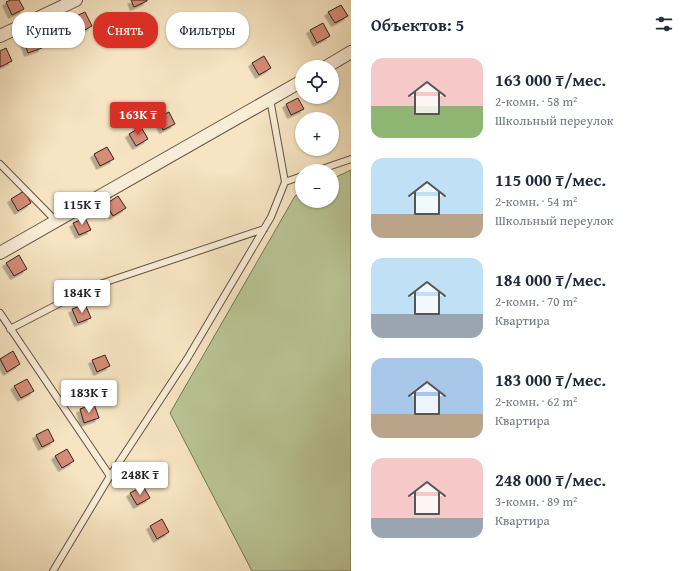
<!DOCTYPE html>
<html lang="ru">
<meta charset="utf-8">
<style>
body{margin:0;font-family:"Gentium Book Plus",serif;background:#f2f2f3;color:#1f2937;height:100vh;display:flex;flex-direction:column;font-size:15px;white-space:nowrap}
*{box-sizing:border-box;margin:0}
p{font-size:13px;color:#747a83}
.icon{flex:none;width:22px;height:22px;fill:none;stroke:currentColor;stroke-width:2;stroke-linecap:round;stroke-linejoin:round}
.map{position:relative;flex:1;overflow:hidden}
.panel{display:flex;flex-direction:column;background:#fff;width:344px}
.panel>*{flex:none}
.guide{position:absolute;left:12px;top:12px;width:279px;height:36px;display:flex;gap:8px}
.controls{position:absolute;left:295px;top:60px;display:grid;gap:8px}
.controls a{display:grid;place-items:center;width:44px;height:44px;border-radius:50%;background:#fff;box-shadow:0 1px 3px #0004;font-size:20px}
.price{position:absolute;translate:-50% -34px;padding:0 9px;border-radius:4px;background:#fff;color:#222;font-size:13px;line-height:26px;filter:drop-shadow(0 1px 2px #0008)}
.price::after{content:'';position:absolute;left:50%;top:24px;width:12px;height:9px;margin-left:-6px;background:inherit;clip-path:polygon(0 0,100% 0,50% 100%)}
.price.active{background:#d93025;color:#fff}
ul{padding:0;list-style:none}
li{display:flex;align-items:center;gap:12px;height:100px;padding:0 20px}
li span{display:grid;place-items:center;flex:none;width:112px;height:80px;border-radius:12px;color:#555}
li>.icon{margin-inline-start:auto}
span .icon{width:48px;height:48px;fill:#fffc;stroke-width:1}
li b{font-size:17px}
h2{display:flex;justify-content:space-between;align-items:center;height:48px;padding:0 20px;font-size:17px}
.chip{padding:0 14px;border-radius:16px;background:#fff;box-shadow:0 1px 3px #0004;font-size:14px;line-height:36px}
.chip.active{background:#d93025;color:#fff}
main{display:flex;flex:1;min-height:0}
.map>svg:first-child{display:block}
.green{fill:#bac595;stroke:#767458}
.building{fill:#d68c78;stroke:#33221b;filter:url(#shadow)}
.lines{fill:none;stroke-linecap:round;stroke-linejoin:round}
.lane-casing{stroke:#645245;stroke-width:8}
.street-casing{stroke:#645245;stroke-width:14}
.lane{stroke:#f9edd7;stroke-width:6}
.street{stroke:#f9edd7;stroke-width:12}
</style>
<main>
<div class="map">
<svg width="351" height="571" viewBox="0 0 351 571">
<defs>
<filter id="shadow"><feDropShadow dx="-3.5" dy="3.5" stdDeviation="0" flood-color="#0004"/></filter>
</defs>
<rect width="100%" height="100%" fill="#f6e4c2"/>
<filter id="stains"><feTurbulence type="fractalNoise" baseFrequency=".005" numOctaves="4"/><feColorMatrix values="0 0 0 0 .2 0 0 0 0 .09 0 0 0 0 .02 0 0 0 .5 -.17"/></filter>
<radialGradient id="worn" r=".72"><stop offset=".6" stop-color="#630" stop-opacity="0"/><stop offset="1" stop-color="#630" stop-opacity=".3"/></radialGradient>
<!-- green -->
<path class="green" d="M351,170V571H252L170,413L295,196L302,193V201H332V179Z"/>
<!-- building -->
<path class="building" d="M11,0H19L24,9L12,15L6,2Z
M131,0H147V1L134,7Z
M341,5L348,16L335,23L328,12Z
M85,12L92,26L79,33L72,18Z
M323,23L330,36L317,43L310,30Z
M36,34L42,48L28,53L23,39Z
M6,48L12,61L0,67V51Z
M264,56L271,68L259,75L252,63Z
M298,98L304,109L291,115L286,104Z
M169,112L175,124L163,130L157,118Z
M141,127L148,139L136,146L129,134Z
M107,147L114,159L100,166L94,154Z
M24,191L31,203L18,211L11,199Z
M118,196L126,208L113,216L106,204Z
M85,218L91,230L79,235L73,223Z
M19,255L27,269L14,276L6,263Z
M85,304L91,318L78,323L72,309Z
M13,351L20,364L7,372L0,359Z
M105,355L110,366L97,372L92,360Z
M27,379L34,391L21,398L14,386Z
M94,404L99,418L84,423L80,409Z
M48,429L54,441L42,447L36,435Z
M67,449L74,461L62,468L55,456Z
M143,486L150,498L137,505L130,493Z
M162,519L169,532L157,539L150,526Z"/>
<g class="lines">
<!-- lane casing -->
<g class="lane-casing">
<path id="lane" d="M270,99L285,182
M0,164L56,221
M316,171L351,159
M0,313L110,476
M10,329L91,287L264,229
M53,571L110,476L187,359L271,217L285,182L302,176"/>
</g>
<!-- street casing -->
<g class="street-casing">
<path id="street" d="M0,36L76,0
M326,67L351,52
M0,253L302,81"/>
</g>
<!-- lane -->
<use href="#lane" class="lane"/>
<!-- street -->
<use href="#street" class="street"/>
</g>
<rect width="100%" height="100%" filter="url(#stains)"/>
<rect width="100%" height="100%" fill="url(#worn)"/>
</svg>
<div class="controls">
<a><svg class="icon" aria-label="locate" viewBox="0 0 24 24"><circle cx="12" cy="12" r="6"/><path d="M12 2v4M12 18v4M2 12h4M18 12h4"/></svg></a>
<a>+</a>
<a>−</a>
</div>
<b class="price active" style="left:138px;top:136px">163K ₸</b>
<b class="price" style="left:82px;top:226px">115K ₸</b>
<b class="price" style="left:82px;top:314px">184K ₸</b>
<b class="price" style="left:89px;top:414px">183K ₸</b>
<b class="price" style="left:140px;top:496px">248K ₸</b>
<div class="guide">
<a class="chip">Купить</a>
<a class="chip active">Снять</a>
<a class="chip">Фильтры</a>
</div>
</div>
<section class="panel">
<h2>Объектов: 5<svg class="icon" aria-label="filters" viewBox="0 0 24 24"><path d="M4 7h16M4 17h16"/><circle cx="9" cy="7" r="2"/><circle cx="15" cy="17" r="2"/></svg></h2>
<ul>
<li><span style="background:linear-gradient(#f6c9c9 60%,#8fb573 0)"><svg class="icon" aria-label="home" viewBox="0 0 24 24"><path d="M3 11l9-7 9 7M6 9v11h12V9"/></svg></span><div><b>163 000 ₸/мес.</b><p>2-комн. · 58 m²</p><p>Школьный переулок</p></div></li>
<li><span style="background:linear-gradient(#bfe0f5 70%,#b9a48a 0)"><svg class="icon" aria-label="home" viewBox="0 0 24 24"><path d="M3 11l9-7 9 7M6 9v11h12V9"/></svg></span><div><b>115 000 ₸/мес.</b><p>2-комн. · 54 m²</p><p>Школьный переулок</p></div></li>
<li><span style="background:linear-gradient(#bfe0f5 70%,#9aa5b1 0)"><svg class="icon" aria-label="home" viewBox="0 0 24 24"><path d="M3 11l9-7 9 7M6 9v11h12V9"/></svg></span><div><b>184 000 ₸/мес.</b><p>2-комн. · 70 m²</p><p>Квартира</p></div></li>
<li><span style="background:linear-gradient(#a9c7e8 70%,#b9a48a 0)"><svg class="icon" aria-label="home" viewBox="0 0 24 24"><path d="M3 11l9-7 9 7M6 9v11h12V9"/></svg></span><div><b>183 000 ₸/мес.</b><p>2-комн. · 62 m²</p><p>Квартира</p></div></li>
<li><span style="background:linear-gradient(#f6c9c9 75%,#9aa5b1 0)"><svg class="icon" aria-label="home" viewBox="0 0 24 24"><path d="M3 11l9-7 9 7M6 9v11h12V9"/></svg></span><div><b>248 000 ₸/мес.</b><p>3-комн. · 89 m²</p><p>Квартира</p></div></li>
</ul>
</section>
</main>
